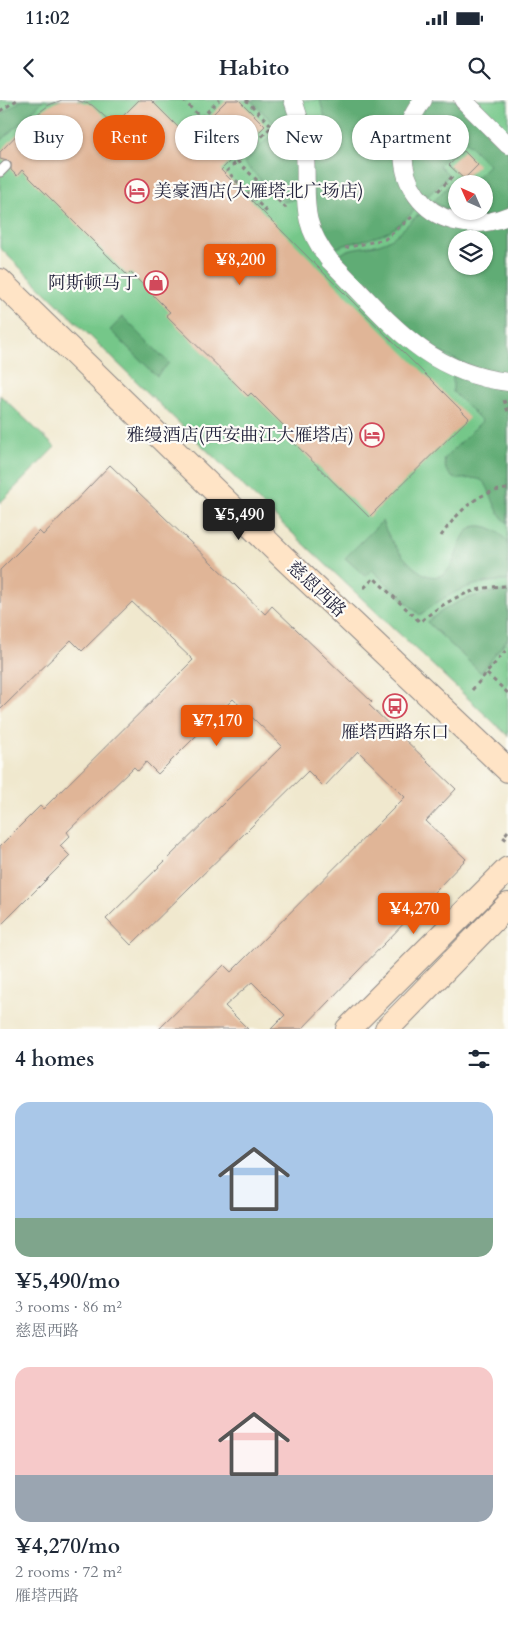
<!DOCTYPE html>
<meta charset="utf-8">
<style>
body{margin:0;font-family:Cardo,"Noto Serif SC",serif;background:#f2f2f3;color:#1f2937;height:100vh;display:flex;flex-direction:column;font-size:19px;white-space:nowrap}
*{box-sizing:border-box;margin:0}
p{font-size:16px;color:#747a83}
.icon{flex:none;width:28px;height:28px;fill:none;stroke:currentColor;stroke-width:2;stroke-linecap:round;stroke-linejoin:round}
.map{position:relative;height:929px;overflow:hidden}
.drawer{display:flex;flex-direction:column;background:#fff;flex:1}
.drawer>*{flex:none}
.hud{position:absolute;left:15px;top:15px;width:479px;height:45px;display:flex;gap:10px}
.needle{width:32px;rotate:315deg}
.tools{position:absolute;left:448px;top:75px;display:grid;gap:10px}
.tools a{display:grid;place-items:center;width:45px;height:45px;border-radius:50%;background:#fff;box-shadow:0 1px 4px #0004;font-size:25px}
.price{position:absolute;translate:-50% -42px;padding:0 11px;border-radius:5px;background:#ea580c;color:#fff;font-size:16px;line-height:32px;filter:drop-shadow(0 1px 2px #0008)}
.price::after{content:'';position:absolute;left:50%;top:30px;width:15px;height:11px;margin-left:-8px;background:inherit;clip-path:polygon(0 0,100% 0,50% 100%)}
.price.on{background:#222;color:#fff}
ul{padding:0;list-style:none}
li{display:grid;align-content:center;gap:10px;height:265px;padding:0 15px}
li span{display:grid;place-items:center;height:155px;border-radius:15px;color:#555}
li>.icon{margin-inline-start:auto}
span .icon{width:90px;height:90px;fill:#fffc;stroke-width:1}
li b{font-size:21px}
h2{display:flex;justify-content:space-between;align-items:center;height:60px;padding:0 15px;font-size:21px}
.pill{padding:0 18px;border-radius:22px;background:#fff;box-shadow:0 1px 4px #0004;font-size:18px;line-height:45px}
.pill.on{background:#ea580c;color:#fff}
.status{display:flex;justify-content:space-between;align-items:center;height:35px;padding:0 25px;background:#fff;direction:ltr}
.status svg{height:14px;fill:currentColor}
header{display:flex;justify-content:space-between;align-items:center;height:65px;padding:0 15px;background:#fff;font-size:22px;font-weight:700}
.map>svg:first-child{display:block}
.green{fill:#75c789;stroke:#4c7462;fill-rule:evenodd}
.forest{fill:#60ac75;stroke:#416758;fill-rule:evenodd}
.building{fill:#e0b597}
.lines{fill:none;stroke-linecap:round;stroke-linejoin:round}
.lane-casing{stroke:#898584;stroke-width:11}
.street-casing{stroke:#898584;stroke-width:19}
.secondary-casing{stroke:#898584;stroke-width:26}
.path{stroke:#898584;stroke-width:3;stroke-dasharray:4 4;stroke-linecap:butt}
.lane{stroke:#fff;stroke-width:9}
.street{stroke:#fff;stroke-width:18}
.secondary{stroke:#ffe4c6;stroke-width:24}
.labels{text-anchor:middle;stroke-width:4.5;stroke-linejoin:round;paint-order:stroke}
.poi-label{font-size:18px;fill:#22223b;stroke:#fdfcf7;text-anchor:end}
.street-label{font-size:18px;fill:#22223b;stroke:#fdfcf7}
</style>
<div class="status"><b>11:02</b><svg viewBox="0 0 49 12"><path d="M0 12V9h3v3zM5 12V6h3v6zM10 12V3h3v9zM15 12V0h3v12zM26 1h20v11H26zM47 4h2v5h-2z"/></svg></div>
<header><svg class="icon" aria-label="back" viewBox="0 0 24 24"><path d="M15 5l-7 7 7 7"/></svg>Habito<svg class="icon" aria-label="search" viewBox="0 0 24 24"><circle cx="10" cy="10" r="6"/><path d="M15 15l6 6"/></svg></header>
<div class="map">
<svg width="508" height="929" viewBox="0 0 508 929">
<rect width="100%" height="100%" fill="#fdfcf7"/>
<filter id="ink" filterUnits="userSpaceOnUse"><feTurbulence type="fractalNoise" baseFrequency=".02" numOctaves="2"/><feDisplacementMap in="SourceGraphic" scale="10" xChannelSelector="R" yChannelSelector="G"/><feConvolveMatrix kernelMatrix="1 2 1 2 8 2 1 2 1" color-interpolation-filters="sRGB"/></filter>
<filter id="wash" filterUnits="userSpaceOnUse"><feTurbulence type="fractalNoise" baseFrequency=".0096" numOctaves="4" result="noise"/><feDisplacementMap in="SourceGraphic" scale="20" xChannelSelector="R" yChannelSelector="G"/><feGaussianBlur stdDeviation="1.12" result="paint"/><feColorMatrix in="noise" values="0 0 0 0 0 0 0 0 0 0 0 0 0 0 0 0 0 1.4 0 .05"/><feComposite in="paint" operator="in"/></filter>
<g filter="url(#wash)">
<rect width="100%" height="100%" fill="#f0e8ce"/>
<!-- green -->
<path class="green" d="M0,0H508V636L271,413L0,148ZM456,84H484V111H456ZM456,139H484V166H456Z
M0,295L55,347L0,403Z"/>
<!-- forest -->
<path class="forest" d="M22,0H44L0,42V15Z
M250,0H287L298,37L281,30Z
M320,0H419L405,26L416,108C387,143 368,135 331,150L316,128L311,61C340,41 327,28 320,0Z
M428,0H458L508,50V113L467,120L433,102L454,80L458,84L456,111H484V84H470L489,65L464,40L439,65L449,75L428,96L418,94L406,51Z
M274,32L299,44V98L283,102L244,63Z
M423,112L508,120V277L483,272L423,245L339,157C345,146 367,148 379,144C400,138 406,122 423,112ZM456,139H484V166H456Z
M123,217L169,263L157,276L110,230Z
M453,275L508,288V423C492,412 492,386 481,380C473,376 461,381 453,378L446,370L444,359L482,321L453,292Z
M382,421C388,440 424,494 447,471C460,459 458,423 482,426C493,427 501,434 508,442V481C474,480 446,494 420,515L372,470L365,476L345,458Z
M508,491V538L481,573L427,522C451,502 477,492 508,491Z"/>
<g id="blocks">
<!-- building -->
<path class="building" d="M62,0H76L92,5L114,25L139,0H151L189,38L227,0H239L265,26L221,70L469,318L369,417L287,336L290,332L251,293L248,296L166,215L170,212L130,172L127,175L22,70L17,76L11,70V62L0,59V52L36,15L49,5Z
M464,51L478,65L464,79L449,65Z
M110,365L265,514L272,506L372,602L369,605L456,689L426,721L466,759L302,929H271L285,915L252,882L225,906L248,929H159L224,865L231,872L405,697L358,651L324,687L308,671L131,845L106,819L282,646L233,599L158,674L146,662L138,671L134,667L67,732L70,736L60,746L70,756L0,826V746L40,706L43,709L193,560L132,502L82,551L71,540L0,610V470L39,431L43,435Z"/>
</g>
</g>
<g filter="url(#ink)">
<use href="#blocks" fill-opacity="0" stroke="#898584" stroke-width="1"/>
<g class="lines">
<!-- lane casing -->
<g class="lane-casing">
<path id="lane" d="M0,72L6,66"/>
</g>
<!-- street casing -->
<g class="street-casing">
<path id="street" d="M293,0C299,17 304,34 305,52C308,100 298,119 330,161C387,218 423,272 508,282
M423,0C372,67 428,148 508,116
M463,0L508,45"/>
</g>
<!-- secondary casing -->
<g class="secondary-casing">
<path id="secondary" d="M0,181L283,457L508,670
M348,929L508,769
M387,929L508,805"/>
</g>
<!-- path -->
<path class="path" d="M183,0L241,58L272,26L246,0
M0,11L17,0
M201,18L219,0
M272,26L283,35
M241,58L227,71L268,113
M237,61L287,109
M438,91L455,74
M345,148L385,139L412,117
M504,300L508,312
M441,436C457,413 478,390 508,389
M364,488L374,478L420,522C446,500 473,486 508,486
M487,574L508,593
M472,590L508,548
M508,731L503,737L508,741"/>
<!-- lane -->
<use href="#lane" class="lane"/>
<!-- street -->
<use href="#street" class="street"/>
<!-- secondary -->
<use href="#secondary" class="secondary"/>
</g>
</g>
<!-- icons -->
<defs>
<g id="hotel-ring" transform="scale(1.25)"><circle r="9.5" fill="#fdfcf7" stroke="#d1495b" stroke-width="1.5"/><path d="M-6-4.5h1.5V1H6V5H4.5V3h-9V5H-6ZM-4 0a1.8 1.8 0 1 1 3.6 0ZM.5 0V-2.5h3Q6-2.5 6 0Z" fill="#d1495b"/></g>
<g id="shop-ring" transform="scale(1.25)"><circle r="9.5" fill="#fdfcf7" stroke="#d1495b" stroke-width="1.5"/><path d="M-5-2.5h2.3a2.7 3.5 0 0 1 5.4 0H5L5.5 6h-11ZM-1.5-2.5h3a1.5 2.3 0 0 0-3 0Z" fill="#d1495b"/></g>
<g id="bus-ring" transform="scale(1.25)"><circle r="9.5" fill="#fdfcf7" stroke="#d1495b" stroke-width="1.5"/><path d="M-5-6H5V4H4V6H2V4H-2V6H-4V4H-5ZM-3.5-4V0h7V-4ZM-3.5 1.2v1.5H-2V1.2ZM2 1.2v1.5H3.5V1.2Z" fill="#d1495b"/></g>
</defs>
<g fill-rule="evenodd">
<use href="#hotel-ring" x="137" y="91"/>
<use href="#shop-ring" x="156" y="183"/>
<use href="#hotel-ring" x="372" y="335"/>
<use href="#bus-ring" x="395" y="606"/>
</g>
<g class="labels">
<!-- poi labels -->
<g class="poi-label">
<text x="154" y="97" text-anchor="start">美豪酒店(大雁塔北广场店)</text>
<text x="138" y="189">阿斯顿马丁</text>
<text x="354" y="341">雅缦酒店(西安曲江大雁塔店)</text>
<text x="395" y="638" text-anchor="middle">雁塔西路东口</text>
</g>
<!-- street labels -->
<g class="street-label">
<text transform="translate(317 489) rotate(43)" y="6">慈恩西路</text>
</g>
</g>
</svg>
<div class="tools">
<a><svg class="needle" viewBox="-14 -14 28 28"><path d="M0-13l5 13h-10z" fill="#e53935"/><path d="M0 13l5-13h-10z" fill="#747a83"/></svg></a>
<a><svg class="icon" aria-label="layers" viewBox="0 0 24 24"><path d="M12 4l9 5-9 5-9-5zM3 14l9 5 9-5"/></svg></a>
</div>
<b class="price" style="left:240px;top:186px">¥8,200</b>
<b class="price on" style="left:239px;top:441px">¥5,490</b>
<b class="price" style="left:217px;top:647px">¥7,170</b>
<b class="price" style="left:414px;top:835px">¥4,270</b>
<div class="hud">
<a class="pill">Buy</a>
<a class="pill on">Rent</a>
<a class="pill">Filters</a>
<a class="pill">New</a>
<a class="pill">Apartment</a>
</div>
</div>
<section class="drawer">
<h2>4 homes<svg class="icon" aria-label="filters" viewBox="0 0 24 24"><path d="M4 7h16M4 17h16"/><circle cx="9" cy="7" r="2"/><circle cx="15" cy="17" r="2"/></svg></h2>
<ul>
<li><span style="background:linear-gradient(#a9c7e8 75%,#7fa58c 0)"><svg class="icon" aria-label="home" viewBox="0 0 24 24"><path d="M3 11l9-7 9 7M6 9v11h12V9"/></svg></span><div><b>¥5,490/mo</b><p>3 rooms · 86 m²</p><p>慈恩西路</p></div></li>
<li><span style="background:linear-gradient(#f6c9c9 70%,#9aa5b1 0)"><svg class="icon" aria-label="home" viewBox="0 0 24 24"><path d="M3 11l9-7 9 7M6 9v11h12V9"/></svg></span><div><b>¥4,270/mo</b><p>2 rooms · 72 m²</p><p>雁塔西路</p></div></li>
</ul>
</section>
